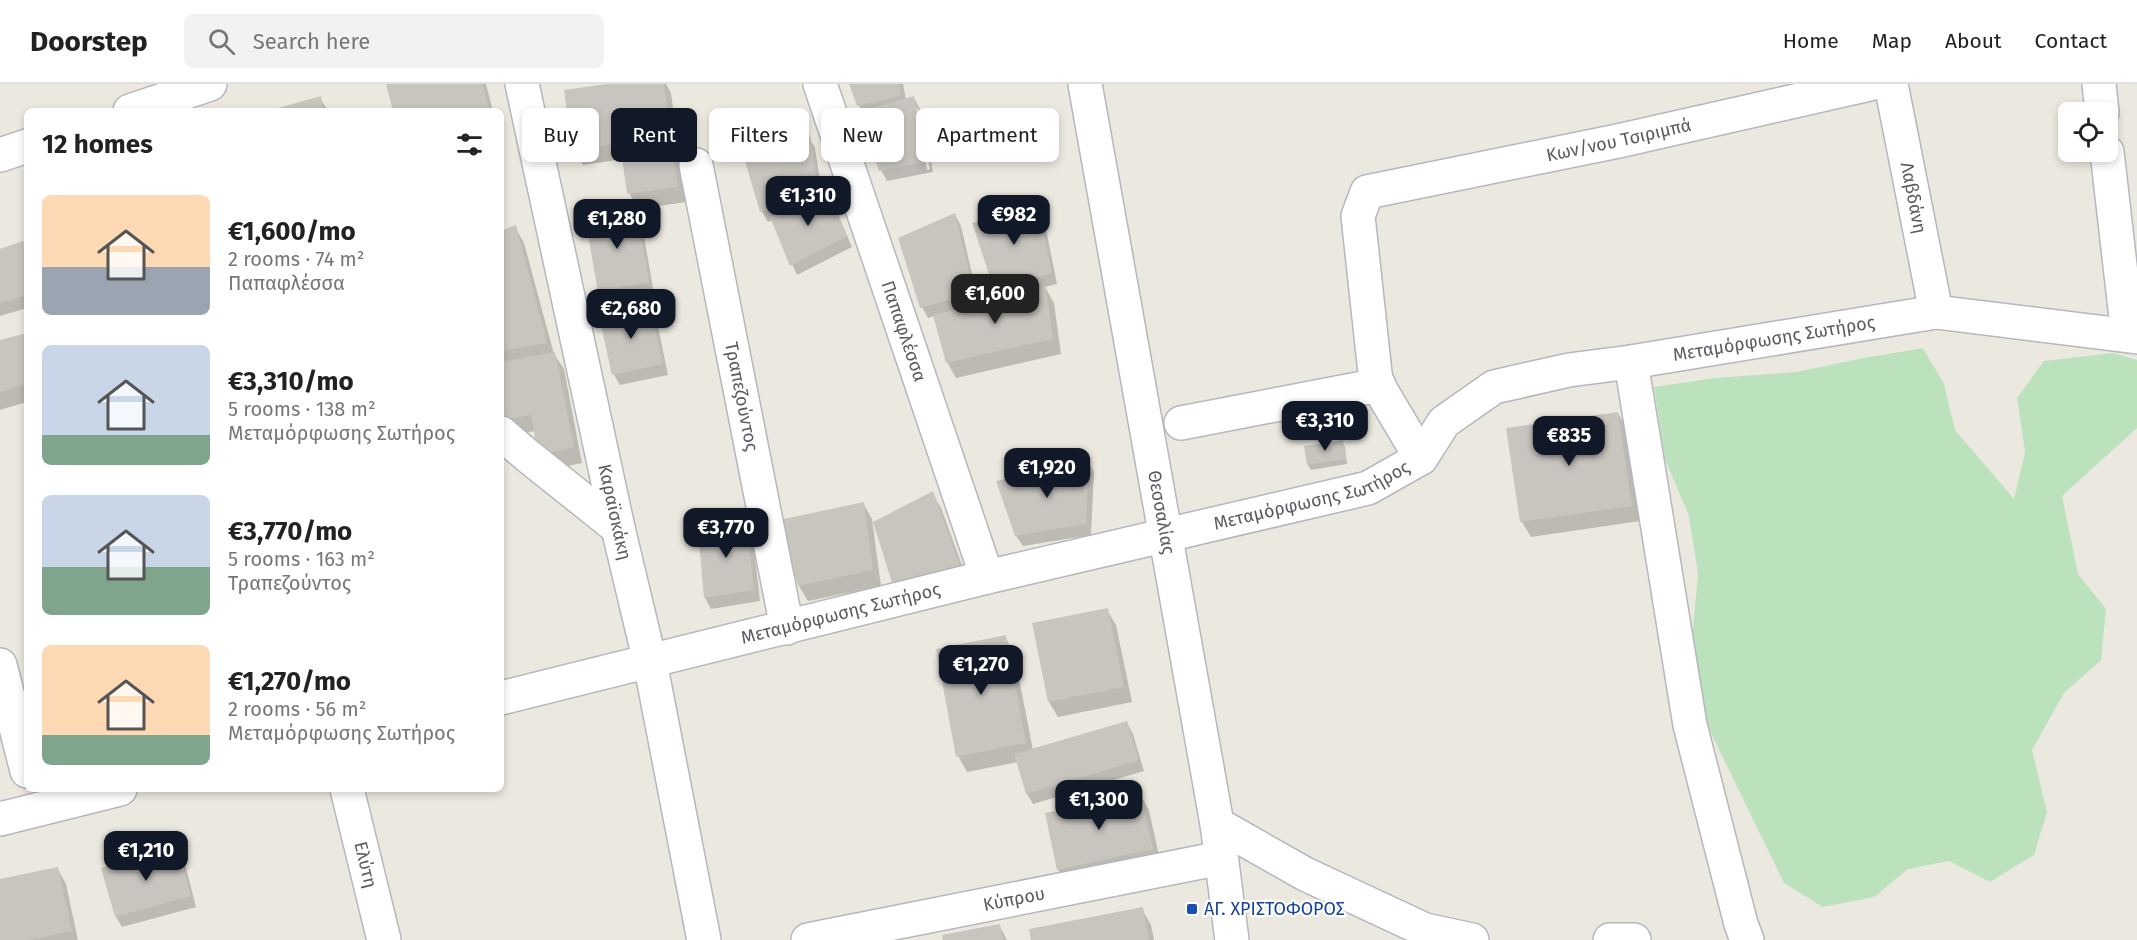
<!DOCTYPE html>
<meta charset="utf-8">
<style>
body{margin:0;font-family:"Fira Sans",sans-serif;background:#f2f2f2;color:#222;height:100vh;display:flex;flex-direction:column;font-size:22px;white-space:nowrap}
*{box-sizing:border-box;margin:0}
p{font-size:20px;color:#767676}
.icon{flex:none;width:33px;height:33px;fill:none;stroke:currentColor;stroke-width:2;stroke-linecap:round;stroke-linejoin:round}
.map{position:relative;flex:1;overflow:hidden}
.details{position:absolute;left:24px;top:24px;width:480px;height:684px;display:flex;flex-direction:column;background:#fff;border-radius:9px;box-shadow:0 3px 9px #0003}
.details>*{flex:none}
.banner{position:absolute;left:522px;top:24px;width:570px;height:54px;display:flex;gap:12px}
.controls{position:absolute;left:2058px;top:18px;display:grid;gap:12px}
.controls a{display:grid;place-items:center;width:60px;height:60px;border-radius:9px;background:#fff;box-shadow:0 3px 9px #0003;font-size:30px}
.price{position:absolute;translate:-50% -51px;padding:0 14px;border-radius:12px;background:#111827;color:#fff;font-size:20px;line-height:39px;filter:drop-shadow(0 2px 3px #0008)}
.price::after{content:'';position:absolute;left:50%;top:36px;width:18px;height:14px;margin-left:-9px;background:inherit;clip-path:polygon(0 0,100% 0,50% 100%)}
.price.on{background:#222;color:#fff}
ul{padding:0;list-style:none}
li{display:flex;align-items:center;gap:18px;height:150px;padding:0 18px}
li span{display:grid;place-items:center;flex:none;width:168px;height:120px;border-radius:9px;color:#555}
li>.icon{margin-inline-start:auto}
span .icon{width:72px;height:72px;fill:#fffc;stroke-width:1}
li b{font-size:26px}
h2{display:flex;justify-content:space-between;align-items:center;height:72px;padding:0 18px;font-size:26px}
.tag{padding:0 21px;border-radius:9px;background:#fff;box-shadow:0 3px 9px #0003;font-size:21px;line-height:54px}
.tag.on{background:#111827;color:#fff}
header{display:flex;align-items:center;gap:36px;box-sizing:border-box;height:84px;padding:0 30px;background:#fff;border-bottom:2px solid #e0e0e0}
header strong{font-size:28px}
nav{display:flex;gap:33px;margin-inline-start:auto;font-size:21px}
.search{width:420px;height:54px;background:#f2f2f2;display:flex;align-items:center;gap:15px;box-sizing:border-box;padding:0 21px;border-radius:9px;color:#767676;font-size:22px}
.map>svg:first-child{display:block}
.green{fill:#bce2bd}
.shadow{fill:#0003;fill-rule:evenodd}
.building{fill:#c8c5bf}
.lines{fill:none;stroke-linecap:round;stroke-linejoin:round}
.minor-casing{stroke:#b5b7bc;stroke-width:36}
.minor{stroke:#fff;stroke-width:33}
.transit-dot{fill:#1a4fb4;stroke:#fff;stroke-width:2}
.labels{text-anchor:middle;stroke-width:4.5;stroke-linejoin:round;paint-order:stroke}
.street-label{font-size:18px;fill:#585b60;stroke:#fff}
.transit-label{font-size:18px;fill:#164399;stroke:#fff;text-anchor:start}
</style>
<header>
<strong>Doorstep</strong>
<div class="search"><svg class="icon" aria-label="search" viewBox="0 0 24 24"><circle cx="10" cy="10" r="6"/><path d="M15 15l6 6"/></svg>Search here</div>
<nav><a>Home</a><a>Map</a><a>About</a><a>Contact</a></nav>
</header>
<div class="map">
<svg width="2137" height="856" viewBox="0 0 2137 856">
<rect width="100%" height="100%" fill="#ebe9df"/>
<!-- green -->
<path class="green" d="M1923,264L1944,300L1955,346L2014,415L2025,368L2017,314L2044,277L2113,269L2137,276V344L2062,412L2078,490L2106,525L2101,576L2064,609L2032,666L2047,728L2034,771L1990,798L1949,777L1908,785L1874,813L1823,823L1784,799L1708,643L1692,554L1698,490L1689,432L1665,375L1654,303L1715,294L1796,288L1864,274Z"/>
<!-- shadow -->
<path class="shadow" d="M388,0H486L493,27H395Z
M618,0H666L671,9L686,118L638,125L629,109L624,75L583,81L574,65Z
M851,0H903L906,16L914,14L920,25L933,88L887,97L881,86L862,29ZM915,24H918L930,85L927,86Z
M320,14L328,27H274Z
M809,53L815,64L822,109L832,117L852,163L797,191L773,136L768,138L762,128L747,78Z
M1037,119L1043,130L1057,200L1045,203L1054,219L1061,270L956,294L947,278L935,232L928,234L922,223L955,131L961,142L979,220L1001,215L995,205Z
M635,126L641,136L654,209L606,218L600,207Z
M515,143L524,159L554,270L564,285L582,379L549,386L535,347L504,353L501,349V149Z
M22,159L27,167V224L0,232V166Z
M649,222L656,233L668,291L620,301L614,291Z
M27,251V318L0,326V257Z
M1618,329L1627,345L1640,437L1531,453L1522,438Z
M1342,358L1345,363L1347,380L1311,386L1308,381Z
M1088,378L1094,388L1091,451L1023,462L1016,452Z
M932,409L941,424L971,506L873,439Z
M863,419L872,435L881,502L808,517L799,502Z
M746,435L752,445L760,517L711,525L705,514L700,447Z
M1107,526L1116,541L1132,618L1058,633L1049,618Z
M1005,553L1014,569L1033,666L1127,639L1133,650L1144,687L1033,720L1027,710L1018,678L967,688L958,672Z
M1140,710L1149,726L1161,781L1067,801L1058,785Z
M177,765L184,776L196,823L122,843L116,833Z
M57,784L66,800L78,856H0V797Z
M1142,825L1151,841L1154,856H1032Z
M999,841L1007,856H945Z"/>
<!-- building -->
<path class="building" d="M386,0H482L490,27H393Z
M607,0H664L678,103L627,110L620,59L572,66L564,6Z
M849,0H899L901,12L857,22Z
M321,12L323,27H271V26Z
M914,12L927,78L879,87L859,28Z
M810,51L818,109L760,128L745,77Z
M827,105L847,152L790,182L770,133Z
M1037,118L1052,189L994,205L972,139Z
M636,124L649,198L598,208L585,133Z
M955,129L974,209L920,224L898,154Z
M516,141L547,259L501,267V147Z
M23,157L27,167V211L0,219V165Z
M1046,202L1053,255L946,279L933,231Z
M650,221L663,280L612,291L599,232Z
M27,249V300L0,308V256Z
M555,268L574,364L538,371L531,331L501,336V278Z
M1618,328L1632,422L1520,438L1506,344Z
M1343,356L1346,375L1307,381L1304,362Z
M1089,376L1086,440L1015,452L996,397Z
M933,407L963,490L894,505L873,438Z
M864,418L873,486L798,502L779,436Z
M746,433L754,506L704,514L698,446Z
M1108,524L1124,603L1048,618L1032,539Z
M1006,551L1026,659L956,673L936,565Z
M1127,637L1139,676L1026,710L1014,670Z
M1140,708L1153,765L1057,786L1045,729Z
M178,764L191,812L115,833L101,784Z
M58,783L72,847L29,856H0V795Z
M1143,823L1149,856H1031L1029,845Z
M1000,840L1003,856H943L942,851Z"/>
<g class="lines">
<!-- minor casing -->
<g class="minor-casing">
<g id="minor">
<path id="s1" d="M522,0L618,444L650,578L704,856"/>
<path id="s2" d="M820,0L987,493"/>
<path id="s3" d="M1085,0L1217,740L1232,856"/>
<path id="s4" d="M1891,0L1936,228"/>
<path d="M2099,0L2102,28"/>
<path d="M130,27L210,0"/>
<path d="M2107,68L2128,251"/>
<path d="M0,71L27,62"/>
<path id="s5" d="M696,81L787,544"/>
<path d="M1631,278L1690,641L1741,840L1747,856"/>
<path d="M1181,339L1379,301"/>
<path d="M501,349L529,373L618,444"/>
<path id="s6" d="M1421,374L1376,298L1358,132L1367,108L1618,57L1870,0"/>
<path d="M0,581L27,687"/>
<path id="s7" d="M501,614L987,493L1368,404L1421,374L1444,338L1494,303L1569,286L1631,278L1936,228L2137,253"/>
<path id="s8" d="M347,705L384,856"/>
<path d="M0,735L120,705"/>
<path d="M1217,740L1305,790L1425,846L1472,856"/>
<path id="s9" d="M808,856L1221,774"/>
<path d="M1610,856H1634"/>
</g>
</g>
<!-- minor -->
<use href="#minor" class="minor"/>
</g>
<!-- markers -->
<rect class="transit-dot" x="1186" y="819" width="12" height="12" rx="3"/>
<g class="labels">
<!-- street labels -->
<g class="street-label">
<text dy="6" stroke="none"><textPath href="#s6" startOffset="538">Κων/νου Τσιριμπά</textPath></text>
<text dy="6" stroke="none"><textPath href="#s4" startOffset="116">Λαβδάνη</textPath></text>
<text dy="6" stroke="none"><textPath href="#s2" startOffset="261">Παπαφλέσσα</textPath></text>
<text dy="6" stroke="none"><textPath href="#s7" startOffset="1341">Μεταμόρφωσης Σωτήρος</textPath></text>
<text dy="6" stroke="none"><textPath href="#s5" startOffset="236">Τραπεζούντος</textPath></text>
<text dy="6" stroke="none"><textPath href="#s7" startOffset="836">Μεταμόρφωσης Σωτήρος</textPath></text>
<text dy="6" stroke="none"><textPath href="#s1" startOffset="438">Καραϊσκάκη</textPath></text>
<text dy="6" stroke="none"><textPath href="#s3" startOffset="435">Θεσσαλίας</textPath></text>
<text dy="6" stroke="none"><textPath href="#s7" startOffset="350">Μεταμόρφωσης Σωτήρος</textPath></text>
<text dy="6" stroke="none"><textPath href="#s8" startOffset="78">Ελύτη</textPath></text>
<text dy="6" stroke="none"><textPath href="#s9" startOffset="210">Κύπρου</textPath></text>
</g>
<!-- transit labels -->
<g class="transit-label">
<text x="1204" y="831">ΑΓ. ΧΡΙΣΤΟΦΟΡΟΣ</text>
</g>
</g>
</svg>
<div class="controls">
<a><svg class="icon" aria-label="locate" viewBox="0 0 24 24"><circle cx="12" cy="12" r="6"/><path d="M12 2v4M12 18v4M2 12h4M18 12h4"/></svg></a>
</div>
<b class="price" style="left:808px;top:143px">€1,310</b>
<b class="price" style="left:1014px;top:162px">€982</b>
<b class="price" style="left:617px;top:166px">€1,280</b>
<b class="price on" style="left:995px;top:241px">€1,600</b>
<b class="price" style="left:631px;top:256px">€2,680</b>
<b class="price" style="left:1325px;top:368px">€3,310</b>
<b class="price" style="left:1569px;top:383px">€835</b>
<b class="price" style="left:1047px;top:415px">€1,920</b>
<b class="price" style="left:726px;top:475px">€3,770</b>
<b class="price" style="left:981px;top:612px">€1,270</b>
<b class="price" style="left:1099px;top:747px">€1,300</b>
<b class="price" style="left:146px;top:798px">€1,210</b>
<div class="banner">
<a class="tag">Buy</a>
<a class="tag on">Rent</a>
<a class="tag">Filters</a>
<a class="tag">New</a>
<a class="tag">Apartment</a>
</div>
<section class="details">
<h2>12 homes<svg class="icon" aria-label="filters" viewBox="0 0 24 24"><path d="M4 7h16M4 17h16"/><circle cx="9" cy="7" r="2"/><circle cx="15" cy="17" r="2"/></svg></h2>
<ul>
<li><span style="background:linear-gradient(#ffd9b3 60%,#9aa5b1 0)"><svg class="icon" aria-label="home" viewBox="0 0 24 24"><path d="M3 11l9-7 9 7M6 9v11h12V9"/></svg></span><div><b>€1,600/mo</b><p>2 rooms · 74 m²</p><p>Παπαφλέσσα</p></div></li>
<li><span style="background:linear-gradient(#c9d6e8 75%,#7fa58c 0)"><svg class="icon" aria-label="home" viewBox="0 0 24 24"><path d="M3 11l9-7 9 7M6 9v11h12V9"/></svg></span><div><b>€3,310/mo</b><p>5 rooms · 138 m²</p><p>Μεταμόρφωσης Σωτήρος</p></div></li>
<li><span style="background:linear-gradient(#c9d6e8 60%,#7fa58c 0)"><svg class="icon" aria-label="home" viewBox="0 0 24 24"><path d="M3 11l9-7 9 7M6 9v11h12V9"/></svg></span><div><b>€3,770/mo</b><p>5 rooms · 163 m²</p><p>Τραπεζούντος</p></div></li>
<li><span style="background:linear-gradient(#ffd9b3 75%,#7fa58c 0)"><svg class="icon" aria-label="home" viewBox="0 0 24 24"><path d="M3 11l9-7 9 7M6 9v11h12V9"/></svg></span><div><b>€1,270/mo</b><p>2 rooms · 56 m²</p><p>Μεταμόρφωσης Σωτήρος</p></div></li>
</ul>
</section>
</div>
